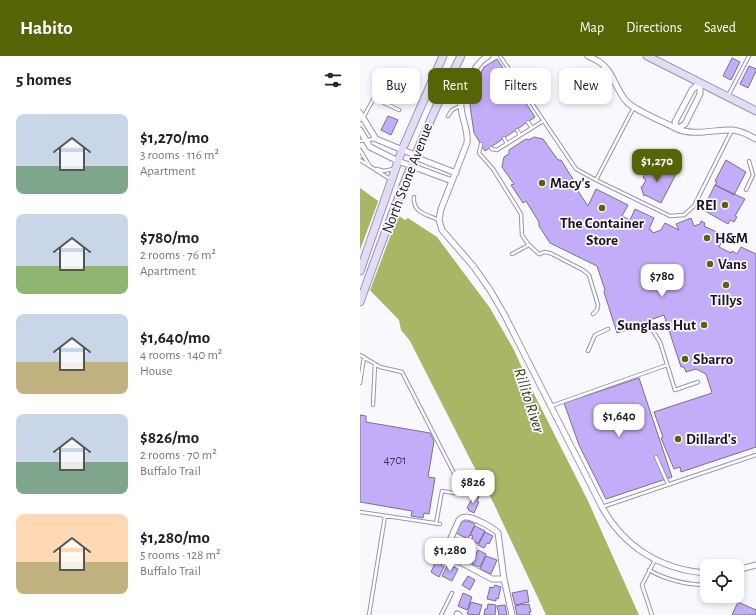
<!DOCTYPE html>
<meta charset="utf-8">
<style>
body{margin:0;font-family:"Alegreya Sans",sans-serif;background:#f2f2f2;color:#222;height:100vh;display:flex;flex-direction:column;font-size:15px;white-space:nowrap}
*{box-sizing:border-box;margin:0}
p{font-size:13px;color:#767676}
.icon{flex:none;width:22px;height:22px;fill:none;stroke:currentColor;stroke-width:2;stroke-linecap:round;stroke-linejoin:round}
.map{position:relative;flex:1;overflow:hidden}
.drawer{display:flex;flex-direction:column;background:#fff;width:360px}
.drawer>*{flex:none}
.top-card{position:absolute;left:12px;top:12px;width:324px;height:36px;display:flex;gap:8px}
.fabs{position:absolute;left:340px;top:503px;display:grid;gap:8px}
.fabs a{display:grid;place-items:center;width:44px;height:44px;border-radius:8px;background:#fff;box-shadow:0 2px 6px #0003;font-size:20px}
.price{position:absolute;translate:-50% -34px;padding:0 9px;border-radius:8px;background:#fff;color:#222;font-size:13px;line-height:26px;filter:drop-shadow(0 1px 2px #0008)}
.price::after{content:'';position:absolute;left:50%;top:24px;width:12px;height:9px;margin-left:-6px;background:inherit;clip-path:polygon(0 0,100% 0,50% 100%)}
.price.active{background:#576406;color:#fff}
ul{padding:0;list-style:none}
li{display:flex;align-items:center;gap:12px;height:100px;padding:0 16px}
li span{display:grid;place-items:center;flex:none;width:112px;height:80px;border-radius:8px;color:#555}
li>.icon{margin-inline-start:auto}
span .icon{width:48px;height:48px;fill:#fffc;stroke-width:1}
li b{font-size:17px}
h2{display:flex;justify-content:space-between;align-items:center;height:48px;padding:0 16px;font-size:17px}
.chip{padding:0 14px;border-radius:8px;background:#fff;box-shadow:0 2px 6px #0003;font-size:14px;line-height:36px}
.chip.active{background:#576406;color:#fff}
header{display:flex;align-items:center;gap:24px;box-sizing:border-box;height:56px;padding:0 20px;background:#576406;color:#fff}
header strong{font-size:19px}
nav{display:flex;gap:22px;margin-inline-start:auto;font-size:14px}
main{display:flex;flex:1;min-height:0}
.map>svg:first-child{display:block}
.water{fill:#a7b765}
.pier{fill:#f9f8fe}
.building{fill:#c3adf9;stroke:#78718d}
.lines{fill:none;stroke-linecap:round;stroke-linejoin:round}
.lane-casing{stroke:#9b93b1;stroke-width:4.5}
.street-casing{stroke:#9b93b1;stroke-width:7}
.secondary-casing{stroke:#9b93b1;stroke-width:9}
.lane{stroke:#fff;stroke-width:2.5}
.street{stroke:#fff;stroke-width:5}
.secondary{stroke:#e4dcf4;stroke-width:7}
.poi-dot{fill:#576406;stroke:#f9f8fe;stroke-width:1.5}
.labels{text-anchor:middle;stroke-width:3.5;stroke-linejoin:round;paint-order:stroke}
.number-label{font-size:13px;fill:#433b56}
.street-label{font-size:15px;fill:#181520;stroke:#f9f8fe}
.poi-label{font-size:15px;font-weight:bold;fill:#181520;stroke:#f9f8fe;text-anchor:start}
.water-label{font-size:16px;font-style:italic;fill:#303613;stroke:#f9f8fe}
</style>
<header>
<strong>Habito</strong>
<nav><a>Map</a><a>Directions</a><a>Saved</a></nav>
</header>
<main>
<section class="drawer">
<h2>5 homes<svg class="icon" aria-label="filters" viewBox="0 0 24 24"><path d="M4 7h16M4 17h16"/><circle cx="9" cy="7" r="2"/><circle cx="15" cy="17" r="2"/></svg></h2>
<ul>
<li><span style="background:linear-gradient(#c9d6e8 65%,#7fa58c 0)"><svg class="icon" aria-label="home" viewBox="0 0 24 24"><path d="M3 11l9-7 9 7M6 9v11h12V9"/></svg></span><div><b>$1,270/mo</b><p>3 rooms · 116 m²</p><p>Apartment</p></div></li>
<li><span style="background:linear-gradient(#c9d6e8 65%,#8fb573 0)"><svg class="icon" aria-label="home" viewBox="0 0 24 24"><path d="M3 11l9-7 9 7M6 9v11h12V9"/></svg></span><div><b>$780/mo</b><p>2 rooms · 76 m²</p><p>Apartment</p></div></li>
<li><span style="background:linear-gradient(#c9d6e8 60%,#c2b280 0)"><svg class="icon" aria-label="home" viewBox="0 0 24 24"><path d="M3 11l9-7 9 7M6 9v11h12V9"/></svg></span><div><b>$1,640/mo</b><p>4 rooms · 140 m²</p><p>House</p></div></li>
<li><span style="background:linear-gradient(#c9d6e8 60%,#7fa58c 0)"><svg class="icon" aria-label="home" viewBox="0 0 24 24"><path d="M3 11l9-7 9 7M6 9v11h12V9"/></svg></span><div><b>$826/mo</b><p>2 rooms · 70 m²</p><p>Buffalo Trail</p></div></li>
<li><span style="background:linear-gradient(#ffd9b3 60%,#c2b280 0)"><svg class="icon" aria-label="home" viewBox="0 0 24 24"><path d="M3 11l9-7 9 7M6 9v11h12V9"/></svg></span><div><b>$1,280/mo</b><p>5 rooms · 128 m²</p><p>Buffalo Trail</p></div></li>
</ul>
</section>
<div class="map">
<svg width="396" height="559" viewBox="0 0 396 559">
<rect width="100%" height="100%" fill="#f9f8fe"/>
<!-- water -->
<path class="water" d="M0,132L45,164L48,162L77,181L130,252L154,294L172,334L228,445L279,559H186L134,448L110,403L50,285L41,274L39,264L0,224Z"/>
<!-- pier -->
<path class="pier" d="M19,143L39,157L9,237L0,227V194Z"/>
<!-- building -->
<path class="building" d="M372,2L380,6L371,24L363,20Z
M137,3L175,61L125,95L114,77L109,42L124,11Z
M389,10L396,13V15L388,32L380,28Z
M28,60L38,64L31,79L21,74Z
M174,81L183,83L198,104H201L213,123L212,126L228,150L236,133L268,149L262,160L270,164L275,153L294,162L289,173L291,174L293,177L301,174L305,167L319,174L316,168L331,162L334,170L340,168L341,165L345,167L344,170L365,180L359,191L371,197L372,195L377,198L381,191L396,198V391L321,416L320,411L314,413L301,382L303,381L294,356L352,337L346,318L336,313L326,316L324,311H321L304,259L287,265L286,268L257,277L244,236L245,234L237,210L190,187L179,170V166L166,145L163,147L151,129L154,128L142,111L144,101L149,98V94L166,83L169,84Z
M366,104L386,116L374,139L355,129L357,126L355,125Z
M297,109L316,118L301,147L285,139L284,140L281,131H282L286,124L283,122L288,112L294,115Z
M355,129L385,143L375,160L377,161L374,166L370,164L368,168L345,155L348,148L346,147Z
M279,322L312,421L246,443L219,389L204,347Z
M0,359L6,360V366L70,377L74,385L68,421L75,422L69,458L64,457L63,462L51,460L52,455L0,446Z
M114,439L119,441L117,445L119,446L114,457L108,454L109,453L107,452Z
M102,465H108L115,468L108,483L96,477Z
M115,470L125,475L118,488L111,484L113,480L110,479Z
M125,476L133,480L129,488L127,487L124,492L118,489Z
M96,482L106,487L100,498L90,493Z
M118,494L126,498L120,511L112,508Z
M126,500L137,504L131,518L120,513Z
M78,501L84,504L81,509L84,511L79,521L71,516Z
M88,508L98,513L92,525L82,520Z
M108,520L115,524L110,534L102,529Z
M135,529L141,531L138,543L136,542V545L127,543L130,531L133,532Z
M167,534L169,546L155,549L152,537Z
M103,537L112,541L107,554L98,550Z
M111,546L122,549L119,559L107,558Z
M378,546L396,554V559H372Z
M128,548L136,549L135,559H124L125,553H127Z
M164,548V549L169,548L171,556H169L170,559H157L155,550Z
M145,549L147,559H139L137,550Z"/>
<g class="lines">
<!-- lane casing -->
<g class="lane-casing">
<path id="lane" d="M140,0L216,113L236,124
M368,40L389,0
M274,51L236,124L310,160L324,159L334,150L372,74
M88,60L92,54L100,50
M0,64L3,62L14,42L39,54
M168,66L172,72
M157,74L160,79
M144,82L147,88
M0,85L15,83
M121,88L119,97L133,113L161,158L162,179L168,188L179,198H180L184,196L190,197L223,214L229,219L238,249L237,254L233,258
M131,92L132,93L137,94L183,65
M0,94L9,109
M0,104L30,123
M295,108L301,97
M17,113L23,115L34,113
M386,134L393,119L389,105
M54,141C52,156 67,159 79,164
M152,198L169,189
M293,275L300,286L315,334L338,326
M228,295L235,279L248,273
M0,299L20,311L42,316L99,427
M0,327L4,301
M13,349L15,308
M191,350L307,309
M296,401L308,428
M242,451L396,399
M0,456L80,468
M76,468L82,435L94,437
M289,514C306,524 328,529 347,529
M9,559L25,460
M81,559L92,537
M292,559L282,529L295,504"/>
</g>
<!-- street casing -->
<g class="street-casing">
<path id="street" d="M128,0C116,6 104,31 101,44C99,59 109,72 107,87L81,153L79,164L82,174L114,211L130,234L144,258L242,451C264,491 301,514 347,517
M228,0C232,2 237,4 241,7C254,17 256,35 267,46C276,55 302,65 315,72C334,81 354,73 373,74C382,75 389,79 396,83
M340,27V38L325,68L317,73L315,66L332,34Z
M0,57L16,83L55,99L60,103L96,117
M0,74L10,91L38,105L92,125
M377,514L396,509
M144,523H132L87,499L86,493L99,464C102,462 102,461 105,461C112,460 134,472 138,477L144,523L152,559
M97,558L99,559"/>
</g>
<!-- secondary casing -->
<g class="secondary-casing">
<path id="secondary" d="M287,0L396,55
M0,215L42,94L83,0
M0,246C30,162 60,80 101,0"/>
</g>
<!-- lane -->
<use href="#lane" class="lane"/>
<!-- street -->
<use href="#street" class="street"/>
<!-- secondary -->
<use href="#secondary" class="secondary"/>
</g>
<!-- markers -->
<g class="poi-dot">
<circle cx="182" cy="127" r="4"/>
<circle cx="365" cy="149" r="4"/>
<circle cx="242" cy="152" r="4"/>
<circle cx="347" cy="182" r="4"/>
<circle cx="350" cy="208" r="4"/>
<circle cx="366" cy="229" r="4"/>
<circle cx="344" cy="269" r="4"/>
<circle cx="325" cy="303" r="4"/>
<circle cx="318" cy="383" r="4"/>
</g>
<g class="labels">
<!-- number labels -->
<g class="number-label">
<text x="35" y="408">4701</text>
</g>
<!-- street labels -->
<g class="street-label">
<text transform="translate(47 122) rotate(-69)" y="5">North Stone Avenue</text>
</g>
<!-- poi labels -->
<g class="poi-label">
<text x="190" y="132">Macy's</text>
<text x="357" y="154" text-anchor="end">REI</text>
<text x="242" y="172" text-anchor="middle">The Container<tspan x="242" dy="17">Store</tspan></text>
<text x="355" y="187">H&amp;M</text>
<text x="358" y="213">Vans</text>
<text x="366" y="249" text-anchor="middle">Tillys</text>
<text x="336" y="274" text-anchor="end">Sunglass Hut</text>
<text x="333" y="308">Sbarro</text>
<text x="326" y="388">Dillard's</text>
</g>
<!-- water labels -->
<g class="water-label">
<text transform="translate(170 344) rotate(72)" y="6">Rillito River</text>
</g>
</g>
</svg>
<div class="fabs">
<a><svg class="icon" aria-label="locate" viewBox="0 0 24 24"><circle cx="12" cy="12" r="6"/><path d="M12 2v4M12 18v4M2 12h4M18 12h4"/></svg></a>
</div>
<b class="price active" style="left:297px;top:127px">$1,270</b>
<b class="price" style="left:302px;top:242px">$780</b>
<b class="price" style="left:259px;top:382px">$1,640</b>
<b class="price" style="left:113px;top:448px">$826</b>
<b class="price" style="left:90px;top:516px">$1,280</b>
<div class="top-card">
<a class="chip">Buy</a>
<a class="chip active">Rent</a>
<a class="chip">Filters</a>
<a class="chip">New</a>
</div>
</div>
</main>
